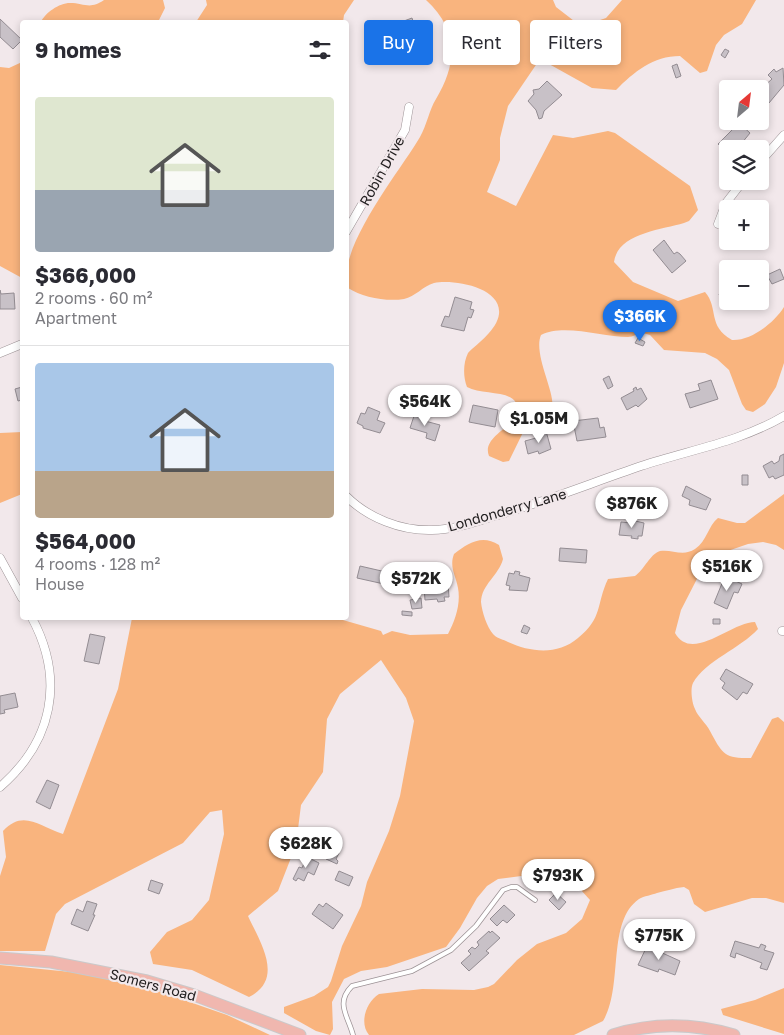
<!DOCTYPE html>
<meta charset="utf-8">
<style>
body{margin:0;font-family:"Golos Text",sans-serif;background:#f2f2f3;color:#2b2b33;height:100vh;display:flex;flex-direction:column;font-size:19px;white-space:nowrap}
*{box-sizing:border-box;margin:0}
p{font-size:16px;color:#7c7c81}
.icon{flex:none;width:28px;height:28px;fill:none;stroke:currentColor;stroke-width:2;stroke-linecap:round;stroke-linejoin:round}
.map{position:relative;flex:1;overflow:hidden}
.sheet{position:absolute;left:20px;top:20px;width:329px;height:600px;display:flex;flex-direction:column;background:#fff;border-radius:5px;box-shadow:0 2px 8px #0003}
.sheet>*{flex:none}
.banner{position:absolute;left:364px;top:20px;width:345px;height:45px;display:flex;gap:10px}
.needle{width:32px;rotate:28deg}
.buttons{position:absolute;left:719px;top:80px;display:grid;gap:10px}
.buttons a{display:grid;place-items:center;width:50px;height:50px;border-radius:5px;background:#fff;box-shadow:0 2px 8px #0003;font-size:25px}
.price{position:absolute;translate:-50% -42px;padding:0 11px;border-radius:18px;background:#fff;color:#222;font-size:16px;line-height:32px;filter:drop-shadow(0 1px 2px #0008)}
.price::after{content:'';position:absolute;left:50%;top:30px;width:15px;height:11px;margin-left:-8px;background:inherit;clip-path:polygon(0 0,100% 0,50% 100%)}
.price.active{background:#1a73e8;color:#fff}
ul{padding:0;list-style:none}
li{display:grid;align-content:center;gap:10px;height:265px;padding:0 15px}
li+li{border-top:1px solid #e1e1e2}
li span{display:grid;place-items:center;height:155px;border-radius:5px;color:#555}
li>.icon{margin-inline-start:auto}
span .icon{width:90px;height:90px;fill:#fffc;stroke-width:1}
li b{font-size:21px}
h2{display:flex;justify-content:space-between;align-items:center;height:60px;padding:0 15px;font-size:21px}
.tag{padding:0 18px;border-radius:5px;background:#fff;box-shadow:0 2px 8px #0003;font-size:18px;line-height:45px}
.tag.active{background:#1a73e8;color:#fff}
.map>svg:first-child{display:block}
.green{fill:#f9b47e}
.building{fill:#c8c1c7;stroke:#938c92}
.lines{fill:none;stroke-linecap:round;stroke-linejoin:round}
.service-casing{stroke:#9c9295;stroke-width:5.5}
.minor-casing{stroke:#9c9295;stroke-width:9}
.primary-casing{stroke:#cac9ca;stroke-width:13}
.service{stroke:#fff;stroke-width:4}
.minor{stroke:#fff;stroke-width:8}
.primary{stroke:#f0b7af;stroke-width:11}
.labels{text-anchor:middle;stroke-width:4.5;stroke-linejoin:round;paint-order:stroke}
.street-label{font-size:14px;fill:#232021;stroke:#f2e8eb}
</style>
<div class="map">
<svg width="784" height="1035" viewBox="0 0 784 1035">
<rect width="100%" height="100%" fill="#f2e8eb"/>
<!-- green -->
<path class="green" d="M104,0H163L165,8L158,22H41C45,13 59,3 70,3C84,3 90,10 104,0Z
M206,0H354L344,15L343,22H196L207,5Z
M426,0H553L556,7L578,24L591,23L606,18L622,0H756L742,24L724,35L716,45L707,71L700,73L680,56C653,56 634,72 616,90L592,88L540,59L508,106L500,138V160L487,192L516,206L553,135L573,138L608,131L615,133L690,186L698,210L689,221L684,223C661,230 618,233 614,262L633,282L678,301L705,292C719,308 707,326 732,340C751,341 774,323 784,307V363L776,387L765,404L753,412L746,410L742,404L729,370L717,359L705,353L664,350L650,335L643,333C638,333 633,337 628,337C604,337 563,323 541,335C532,356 561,402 550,411C545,414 536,415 531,416L509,461L503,462L489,456C480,434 526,425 516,403C510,390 481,395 467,387C463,377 463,363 468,353C478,343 497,330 499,314C502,287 453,279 434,283C423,286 415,297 404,299C386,302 362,297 348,288C335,250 401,170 420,137C427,125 429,110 436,99C458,63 458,29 426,0Z
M22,62V278L0,266V67L9,68Z
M22,432V494L0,503V433Z
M784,494V550L776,545L763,542L748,544L716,555L700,573L681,610L675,633C692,663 731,622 755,622L758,629C741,648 705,661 693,683C690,689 692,703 695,709C698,717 706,723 710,731C722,753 724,759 751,758L772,719L778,717L784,722V903L766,898H752L705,912L694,904L689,890L684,887C674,888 666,891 657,893C652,895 644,896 639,899C606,922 624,987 603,1021L574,1035H369C359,1023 366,1002 379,994L422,989L474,990L488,987L494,984L517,960L537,944L566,933L582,919L590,900L580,889L555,880L541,879L529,875L498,879L487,886L477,898L460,928L446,947L387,967L361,971L344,979L332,1002L333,1029L330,1035L316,1031L284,1013V1007L314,996L328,987L331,981L342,946L361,906L367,882L389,831L400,796L414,721L406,698L381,660L340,694L327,719L323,772L301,805L296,845L278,891L248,916C260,942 285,979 249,997L192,970L153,964L150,952L167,932L192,920L209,900L224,834L222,810L210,812L183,843L65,904L56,914L45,951H0V876L6,857L3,831C23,809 39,826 63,834L118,689L132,618H336L381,631L383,635L392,631L410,635L448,634C455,621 461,604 458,588C456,576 449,567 454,554C468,543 482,534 499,545L503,559C499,575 481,585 481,602C482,612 487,627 493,634C496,638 502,639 506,641C529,652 557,656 578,638C603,618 596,604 608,579L635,576C644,570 650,554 660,551C672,549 683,557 695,549C707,541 708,526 718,518L737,523H745Z
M0,965L71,972L138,984L227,1015L270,1035H0Z
M784,988V1034L723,1015L721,1009L755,1000Z"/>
<!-- building -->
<path class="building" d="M412,18L416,30L409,33V36L391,42L385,28Z
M0,19L22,40L13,49L0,37Z
M725,49L729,51L725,58L721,55Z
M677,64L681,76L676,78L672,66Z
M783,68L784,85L769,103L760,94L764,90L762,88L772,79L768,75L774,69L776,72Z
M547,81L562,95L544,111L542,118L539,119L536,110L528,101L534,94L533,90L539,89Z
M739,123L750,133L737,149H728V153L718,144Z
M664,240L674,254L677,252L680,254L686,261L672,273L653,250Z
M780,269L784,279L772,284L767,275Z
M728,278V298L722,301L719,294L727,290L722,280Z
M0,290L1,294L14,293L15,309H0Z
M455,297L472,302L470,309L474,310L471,318L468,317L464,331L441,326L445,316L449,317Z
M638,338L645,342L643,346L635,343Z
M609,376L613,386L608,389L603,379Z
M711,380L718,399L690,408L685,394L700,390L698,384Z
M22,387V400L18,401L15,389Z
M636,387L637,390L641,388L647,399L638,407L636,405L627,410L621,398L634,391L633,389Z
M473,405L498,410L495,427L469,422Z
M368,407L380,412L377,420L385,423L380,433L363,428V426L357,423L361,413L365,414Z
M420,413L427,415L425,421L440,425L435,441L426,438L427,433L410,428L414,416L418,417Z
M598,418L600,428L604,427L606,437L577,441L573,421Z
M546,431L551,449L539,454L538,451L528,454L525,441L536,438L535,434Z
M784,454V475L775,479L773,476L769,478L763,466L772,461L774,464L779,461L780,456Z
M742,475H748V485H742Z
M686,486L711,499L706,510L689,505L690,500L682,496Z
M631,520L644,523L642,536H638V539L631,538L632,536L619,535L621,522L631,523Z
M560,548L587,550L586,563L559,561Z
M360,566L386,572L384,584L357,578Z
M515,571L520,572L519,575L530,578L527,591L509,590L510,586L506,585L509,573L514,574Z
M725,576L742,584L738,593L734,592L727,609L714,603Z
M436,582L448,583L449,597H444L445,601L438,602L437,599L425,600L424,587L436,585Z
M421,598L422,608L412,609L410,600Z
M402,611L412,612V616L402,615Z
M713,619H720V624H713Z
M524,625L530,628L527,634L521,632Z
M90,634L105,637L99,664L84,661Z
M726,669L753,684L747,694L743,692L737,700L722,688L725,683L720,679Z
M15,693L18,707L4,710L5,713L0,714V696Z
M47,780L59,785L50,809L36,802Z
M332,850L339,853L336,859L338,861L337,864L326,859Z
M307,857L319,863L314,875L308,872L304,881L298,878L296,881L293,879L299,867L302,868Z
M339,871L353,877L349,886L335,880Z
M151,880L163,884L159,894L148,890Z
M556,893L566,902L559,910L549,900Z
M87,901L97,904L93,915H95L88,931L71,924L77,909L83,912Z
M326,903L343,915L333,929L312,914L319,904L323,907Z
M504,905L515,915L507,923L503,920L497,926L490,919Z
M489,931L490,933L492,931L500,938L486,951L489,953L469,971L461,963L471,954L468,951L472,947L475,949L479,945L477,942Z
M735,941L759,948L761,944L766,946L764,950L774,953L767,970L760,968L762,963L736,953L735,958L730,956Z
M647,946L680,961L675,975L659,969L658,972L638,965Z"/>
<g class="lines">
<!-- service casing -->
<g class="service-casing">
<path id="service" d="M353,1035C348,1016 335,1003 352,986L412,971L451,950L476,926L503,890L511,887H517L535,900"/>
</g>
<!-- minor casing -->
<g class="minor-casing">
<path id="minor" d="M760,162L784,135
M718,224L726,203L743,181
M346,232L405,130L409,107
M0,353L22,344
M346,496C368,518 401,531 432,530C452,530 472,523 491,517C542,503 591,483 641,466C689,450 740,442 784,416
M0,558L22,598
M782,631H784
M0,787C53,741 65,680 32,618"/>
</g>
<!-- primary casing -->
<g class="primary-casing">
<path id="primary" d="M0,958L51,962L147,981L194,995L300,1035
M613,1035C654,1022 693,1023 734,1035"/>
</g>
<!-- service -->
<use href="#service" class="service"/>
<!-- minor -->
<use href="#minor" class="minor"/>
<!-- primary -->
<use href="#primary" class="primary"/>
</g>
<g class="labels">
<!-- street labels -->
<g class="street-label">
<text transform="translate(382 171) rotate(-61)" y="5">Robin Drive</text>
<text transform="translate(507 510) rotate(-16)" y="5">Londonderry Lane</text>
<text transform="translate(153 985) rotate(15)" y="5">Somers Road</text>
</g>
</g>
</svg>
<div class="buttons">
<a><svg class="needle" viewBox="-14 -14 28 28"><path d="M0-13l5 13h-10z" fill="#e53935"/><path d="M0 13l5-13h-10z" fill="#7c7c81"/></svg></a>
<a><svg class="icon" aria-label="layers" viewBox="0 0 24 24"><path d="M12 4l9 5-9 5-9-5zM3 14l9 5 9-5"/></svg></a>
<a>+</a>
<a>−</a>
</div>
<b class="price active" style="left:640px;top:342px">$366K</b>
<b class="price" style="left:425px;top:427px">$564K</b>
<b class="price" style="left:539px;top:444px">$1.05M</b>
<b class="price" style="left:632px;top:529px">$876K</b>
<b class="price" style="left:727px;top:592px">$516K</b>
<b class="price" style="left:416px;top:604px">$572K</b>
<b class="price" style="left:306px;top:869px">$628K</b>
<b class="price" style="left:558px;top:901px">$793K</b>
<b class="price" style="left:659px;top:961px">$775K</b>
<div class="banner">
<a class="tag active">Buy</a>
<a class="tag">Rent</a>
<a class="tag">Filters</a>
</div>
<section class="sheet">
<h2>9 homes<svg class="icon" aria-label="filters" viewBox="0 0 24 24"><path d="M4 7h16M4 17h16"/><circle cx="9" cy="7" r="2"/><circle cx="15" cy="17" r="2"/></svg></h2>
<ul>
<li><span style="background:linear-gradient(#dfe7d0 60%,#9aa5b1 0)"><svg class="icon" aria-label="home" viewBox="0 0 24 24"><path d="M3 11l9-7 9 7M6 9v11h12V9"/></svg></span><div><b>$366,000</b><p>2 rooms · 60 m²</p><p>Apartment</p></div></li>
<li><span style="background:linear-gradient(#a9c7e8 70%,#b9a48a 0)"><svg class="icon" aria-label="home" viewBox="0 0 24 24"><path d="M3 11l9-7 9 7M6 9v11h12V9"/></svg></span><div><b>$564,000</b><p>4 rooms · 128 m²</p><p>House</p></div></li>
</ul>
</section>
</div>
